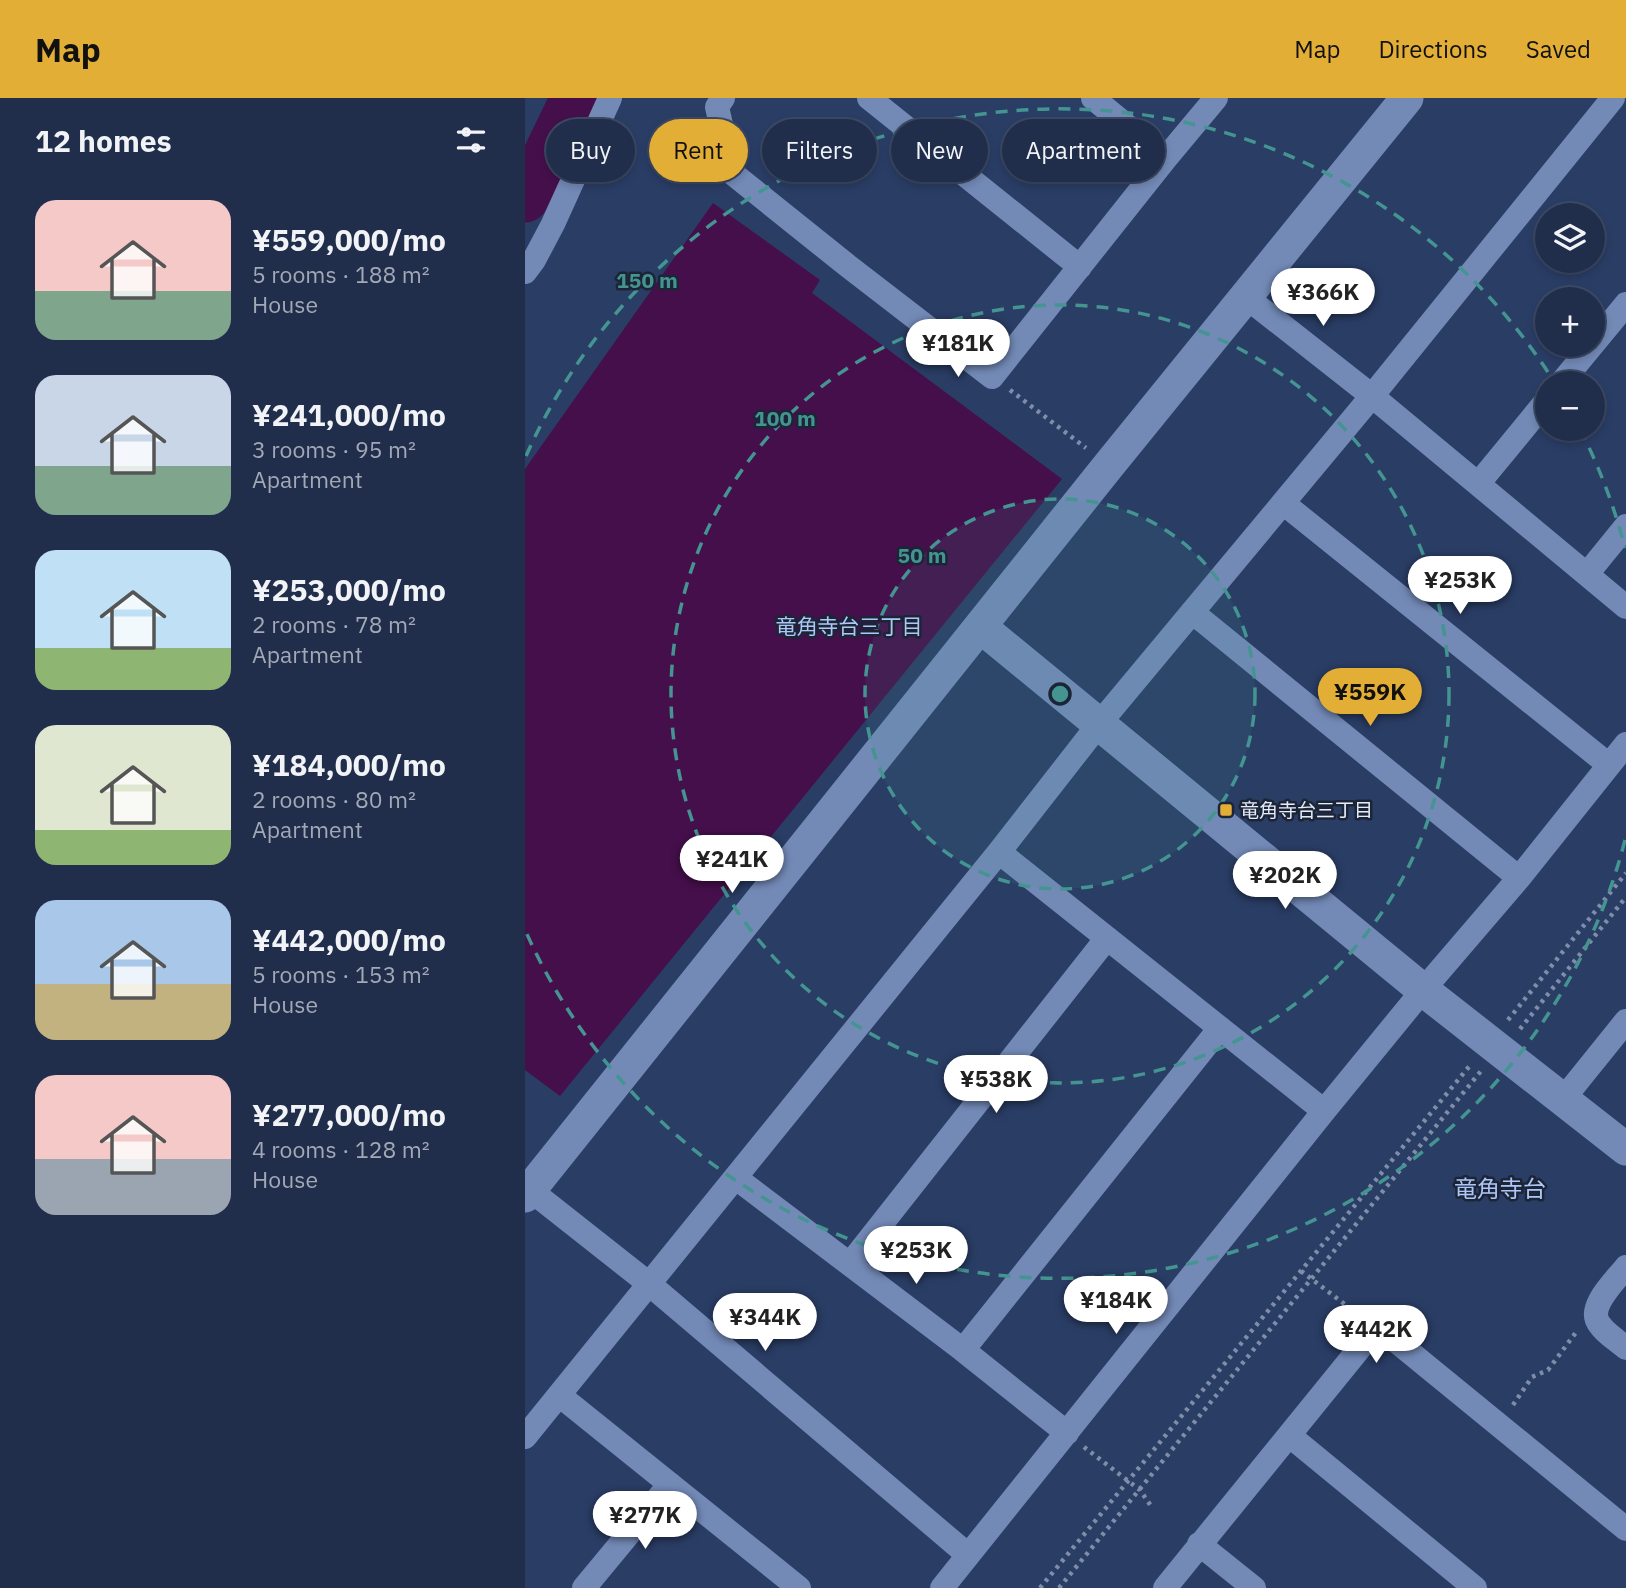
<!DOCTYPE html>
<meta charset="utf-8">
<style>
body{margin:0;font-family:"IBM Plex Sans","Noto Sans JP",sans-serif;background:#283653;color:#f1f3f6;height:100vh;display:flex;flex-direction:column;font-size:26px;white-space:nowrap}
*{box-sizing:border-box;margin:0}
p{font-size:23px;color:#a2a8b5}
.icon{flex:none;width:38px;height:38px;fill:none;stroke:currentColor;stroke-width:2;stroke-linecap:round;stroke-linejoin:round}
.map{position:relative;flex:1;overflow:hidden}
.details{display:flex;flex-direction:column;background:#202e4c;width:525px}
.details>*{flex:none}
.hud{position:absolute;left:21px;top:21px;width:665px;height:63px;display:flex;gap:14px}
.fabs{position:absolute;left:1010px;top:105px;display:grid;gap:14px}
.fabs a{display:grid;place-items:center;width:70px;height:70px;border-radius:50%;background:#202e4c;box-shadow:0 4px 10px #0003,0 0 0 2px #3d4a64;font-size:35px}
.price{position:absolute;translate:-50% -60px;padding:0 16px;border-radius:24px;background:#fff;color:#222;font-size:23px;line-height:46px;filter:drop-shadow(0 2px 4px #0008)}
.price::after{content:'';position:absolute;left:50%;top:42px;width:21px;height:16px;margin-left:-10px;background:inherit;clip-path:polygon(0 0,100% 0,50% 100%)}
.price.current{background:#e3ae35;color:#111}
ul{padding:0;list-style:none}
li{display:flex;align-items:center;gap:21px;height:175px;padding:0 35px}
li span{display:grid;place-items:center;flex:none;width:196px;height:140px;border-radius:21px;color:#555}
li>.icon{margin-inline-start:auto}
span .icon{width:84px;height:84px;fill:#fffc;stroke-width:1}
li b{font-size:30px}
h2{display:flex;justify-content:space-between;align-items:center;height:84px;padding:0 35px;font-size:30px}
.chip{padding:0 24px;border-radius:32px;background:#202e4c;box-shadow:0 4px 10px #0003,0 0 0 2px #3d4a64;font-size:24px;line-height:63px}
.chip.current{background:#e3ae35;color:#111}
header{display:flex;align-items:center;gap:42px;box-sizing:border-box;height:98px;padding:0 35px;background:#e3ae35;color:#111}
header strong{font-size:33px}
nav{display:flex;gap:38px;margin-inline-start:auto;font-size:24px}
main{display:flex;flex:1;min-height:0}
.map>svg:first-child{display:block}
.water{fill:#450f4b}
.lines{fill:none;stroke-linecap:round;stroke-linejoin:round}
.river{stroke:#450f4b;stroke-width:47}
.path{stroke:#7f8da9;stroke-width:4.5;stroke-dasharray:3.5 5;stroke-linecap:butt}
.street{stroke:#738ab7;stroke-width:24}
.secondary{stroke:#738ab7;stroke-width:33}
.ring{fill:none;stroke:#449491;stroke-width:3.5;stroke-dasharray:12 9}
.poi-dot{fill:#e3ae35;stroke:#1c2537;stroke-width:2.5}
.labels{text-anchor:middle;stroke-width:5;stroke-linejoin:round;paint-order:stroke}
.poi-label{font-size:19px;fill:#e4ecfa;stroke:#1c2537;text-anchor:start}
.neighbourhood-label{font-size:21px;fill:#aec6f6;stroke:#1c2537}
.quarter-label{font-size:23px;fill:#aec6f6;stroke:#1c2537}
.centre{fill:#449491;stroke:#1c2537;stroke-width:3.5}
.ring-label{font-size:21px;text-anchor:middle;font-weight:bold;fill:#449491;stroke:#1c2537;stroke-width:5;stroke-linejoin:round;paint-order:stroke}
</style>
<header>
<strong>Map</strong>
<nav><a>Map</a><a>Directions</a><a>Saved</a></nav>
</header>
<main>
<section class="details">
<h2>12 homes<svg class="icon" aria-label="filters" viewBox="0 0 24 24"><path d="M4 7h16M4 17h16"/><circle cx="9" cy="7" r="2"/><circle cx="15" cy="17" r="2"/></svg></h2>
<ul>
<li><span style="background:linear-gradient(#f6c9c9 65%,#7fa58c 0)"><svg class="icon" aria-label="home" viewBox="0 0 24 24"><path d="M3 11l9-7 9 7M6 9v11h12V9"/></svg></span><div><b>¥559,000/mo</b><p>5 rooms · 188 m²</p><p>House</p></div></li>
<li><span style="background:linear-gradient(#c9d6e8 65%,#7fa58c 0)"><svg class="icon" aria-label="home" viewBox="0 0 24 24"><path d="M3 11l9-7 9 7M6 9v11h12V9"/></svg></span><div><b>¥241,000/mo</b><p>3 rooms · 95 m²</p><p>Apartment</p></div></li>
<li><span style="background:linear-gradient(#bfe0f5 70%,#8fb573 0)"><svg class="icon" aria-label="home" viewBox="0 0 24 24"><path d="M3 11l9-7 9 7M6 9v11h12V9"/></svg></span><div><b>¥253,000/mo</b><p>2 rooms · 78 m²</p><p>Apartment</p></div></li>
<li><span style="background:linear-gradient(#dfe7d0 75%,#8fb573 0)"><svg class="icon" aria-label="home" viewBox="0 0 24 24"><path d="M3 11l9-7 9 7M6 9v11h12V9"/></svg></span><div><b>¥184,000/mo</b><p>2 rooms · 80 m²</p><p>Apartment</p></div></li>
<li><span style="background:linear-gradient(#a9c7e8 60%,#c2b280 0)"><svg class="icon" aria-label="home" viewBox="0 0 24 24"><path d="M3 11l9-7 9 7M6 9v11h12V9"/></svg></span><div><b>¥442,000/mo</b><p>5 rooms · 153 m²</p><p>House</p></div></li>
<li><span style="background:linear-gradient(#f6c9c9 60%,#9aa5b1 0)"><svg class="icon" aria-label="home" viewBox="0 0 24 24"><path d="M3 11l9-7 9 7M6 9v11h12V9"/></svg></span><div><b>¥277,000/mo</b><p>4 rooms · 128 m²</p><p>House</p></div></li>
</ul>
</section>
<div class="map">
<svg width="1101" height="1490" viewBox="0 0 1101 1490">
<rect width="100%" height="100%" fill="#2a3d65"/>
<!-- water -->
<path class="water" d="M188,105L295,182L287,195L537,381L35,998L0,972V371Z"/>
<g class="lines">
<!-- river -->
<path class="river" d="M0,101L49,0"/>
<!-- path -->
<path class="path" d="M485,292L561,350
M983,922L1101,775
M995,931L1101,799
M776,1173L834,1217
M988,1307L1007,1279L1023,1272L1052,1233
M559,1349L615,1392L626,1408
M515,1490L947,965
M534,1490L956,973"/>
<!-- street -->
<path class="street" d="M198,0L192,9L207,75L323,168L467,279L641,60L691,0
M344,0L555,169
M568,0L641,60
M0,174L9,162L28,126L85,0
M721,199L847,298L1101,509
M1036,285L1101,206
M953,386L1022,302
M758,405L1084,667
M1062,476L1101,428
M667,514L994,780
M474,754L799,1013
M1039,1000L1101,923
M211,1080L438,1252L542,1335
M5,1092L123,1185L443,1457
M325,1166L582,840
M1101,1169C1091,1182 1060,1210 1075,1227C1081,1236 1093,1243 1101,1250
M438,1252L695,930
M34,1297L274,1490
M765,1338L950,1490
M0,1339L474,754L574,626L847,298L1088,0
M674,1446L729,1490
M59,1490L145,1386
M417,1490L799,1013L898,892L994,780L1101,646
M640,1490L843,1240L852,1234H860L1101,1431"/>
<!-- secondary -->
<path class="secondary" d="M457,530L898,892L1101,1051
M0,1098L584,367L882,0"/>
</g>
<!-- distance rings -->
<circle cx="535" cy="596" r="195" fill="#449491" fill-opacity=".12"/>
<g class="ring">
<circle cx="535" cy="596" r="195"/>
<circle cx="535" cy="596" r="389"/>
<path d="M1100 742A584 584 0 0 1 1 834M1 358A584 584 0 0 1 1028 282M1055 331A584 584 0 0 1 1100 450"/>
</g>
<!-- markers -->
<rect class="poi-dot" x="694" y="705" width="14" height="14" rx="3.5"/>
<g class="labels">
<!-- poi labels -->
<g class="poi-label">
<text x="715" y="719">竜角寺台三丁目</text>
</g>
<!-- neighbourhood labels -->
<g class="neighbourhood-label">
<text x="324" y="536">竜角寺台三丁目</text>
</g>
<!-- quarter labels -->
<g class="quarter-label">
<text x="975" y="1099">竜角寺台</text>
</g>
</g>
<circle cx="535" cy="596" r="10" class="centre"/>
<g class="ring-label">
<text x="122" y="190">150 m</text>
<text x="260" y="328">100 m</text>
<text x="397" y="465">50 m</text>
</g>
</svg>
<div class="fabs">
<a><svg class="icon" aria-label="layers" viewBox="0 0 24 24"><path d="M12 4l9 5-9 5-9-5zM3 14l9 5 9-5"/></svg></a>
<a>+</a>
<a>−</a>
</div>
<b class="price" style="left:798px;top:230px">¥366K</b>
<b class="price" style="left:433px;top:281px">¥181K</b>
<b class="price" style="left:935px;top:518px">¥253K</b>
<b class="price current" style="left:845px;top:630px">¥559K</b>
<b class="price" style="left:207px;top:797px">¥241K</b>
<b class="price" style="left:760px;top:813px">¥202K</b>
<b class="price" style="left:471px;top:1017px">¥538K</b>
<b class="price" style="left:391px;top:1188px">¥253K</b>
<b class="price" style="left:591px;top:1238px">¥184K</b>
<b class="price" style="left:240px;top:1255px">¥344K</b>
<b class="price" style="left:851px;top:1267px">¥442K</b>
<b class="price" style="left:120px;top:1453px">¥277K</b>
<div class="hud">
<a class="chip">Buy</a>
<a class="chip current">Rent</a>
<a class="chip">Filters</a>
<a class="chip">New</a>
<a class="chip">Apartment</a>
</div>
</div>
</main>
